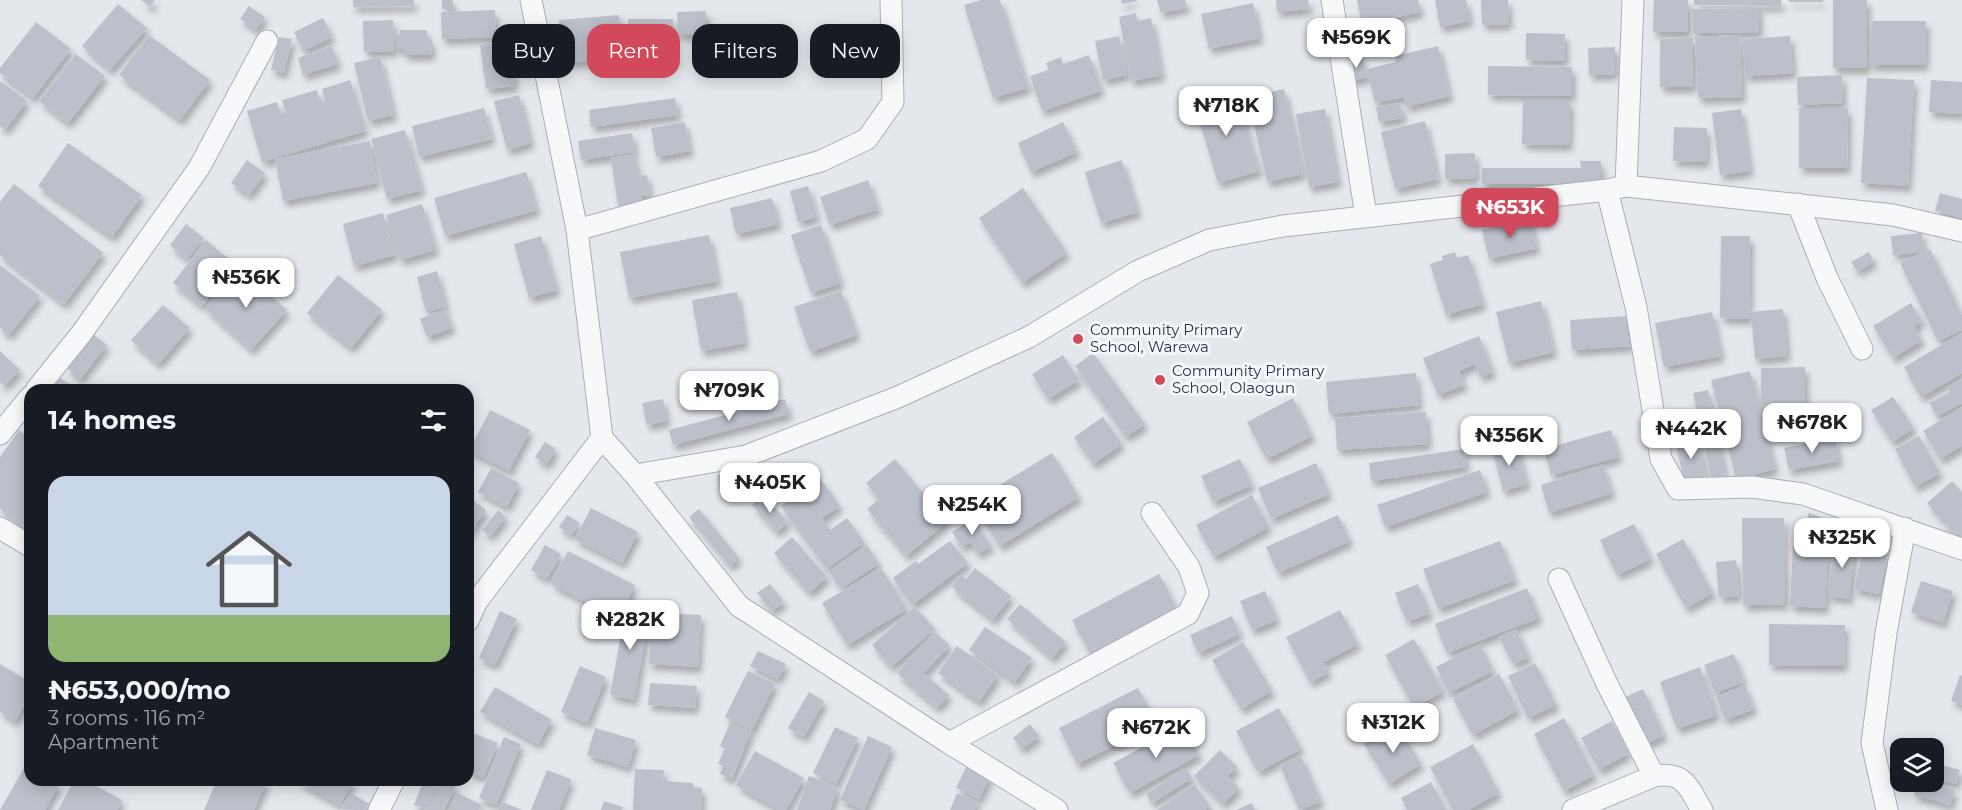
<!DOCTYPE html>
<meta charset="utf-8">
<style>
body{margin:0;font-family:Montserrat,sans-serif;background:#20242c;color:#f1f3f6;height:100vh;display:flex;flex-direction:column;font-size:22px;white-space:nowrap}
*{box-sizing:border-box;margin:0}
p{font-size:20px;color:#9ea1a6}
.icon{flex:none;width:33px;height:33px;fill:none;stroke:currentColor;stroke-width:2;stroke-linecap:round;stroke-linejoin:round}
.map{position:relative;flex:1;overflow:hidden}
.side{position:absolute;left:24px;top:384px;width:450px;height:402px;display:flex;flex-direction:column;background:#171b24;border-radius:18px;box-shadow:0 3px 15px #0003}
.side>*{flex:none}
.banner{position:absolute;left:492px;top:24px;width:570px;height:54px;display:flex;gap:12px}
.buttons{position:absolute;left:1890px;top:738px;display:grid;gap:12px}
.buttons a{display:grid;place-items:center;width:54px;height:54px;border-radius:12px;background:#171b24;box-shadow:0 3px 15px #0003;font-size:30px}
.price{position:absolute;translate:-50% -51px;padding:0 14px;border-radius:12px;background:#fff;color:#222;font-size:20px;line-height:39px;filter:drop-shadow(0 2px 3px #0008)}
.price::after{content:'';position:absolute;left:50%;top:36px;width:18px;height:14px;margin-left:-9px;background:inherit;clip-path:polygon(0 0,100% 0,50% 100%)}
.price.selected{background:#d1495b;color:#fff}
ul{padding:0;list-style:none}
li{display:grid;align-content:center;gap:12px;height:318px;padding:0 24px}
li+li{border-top:2px solid #363941}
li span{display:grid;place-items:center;height:186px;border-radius:18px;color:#555}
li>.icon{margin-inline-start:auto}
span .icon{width:108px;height:108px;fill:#fffc;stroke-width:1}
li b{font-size:26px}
h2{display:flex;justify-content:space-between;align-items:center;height:72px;padding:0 24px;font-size:26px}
.pill{padding:0 21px;border-radius:18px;background:#171b24;box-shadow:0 3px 15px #0003;font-size:21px;line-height:54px}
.pill.selected{background:#d1495b;color:#fff}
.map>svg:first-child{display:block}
.building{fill:#bbc0ca;filter:url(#shadow)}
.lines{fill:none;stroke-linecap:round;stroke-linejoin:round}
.street-casing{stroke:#a9aeb7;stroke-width:23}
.street{stroke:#f7f8fa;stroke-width:21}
.poi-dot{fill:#d1495b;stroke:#f4f6f9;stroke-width:2}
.labels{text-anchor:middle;stroke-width:6;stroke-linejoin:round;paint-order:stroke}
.poi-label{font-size:15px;fill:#2b3445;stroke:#f4f6f9;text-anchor:start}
</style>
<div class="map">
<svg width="1962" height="810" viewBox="0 0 1962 810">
<defs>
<filter id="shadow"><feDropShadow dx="3.5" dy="6" stdDeviation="3" flood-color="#0004"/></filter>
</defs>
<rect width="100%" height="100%" fill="#e4e7ec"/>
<!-- building -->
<path class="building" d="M141,0H155L150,7Z
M353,0H414V6L353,7Z
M442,0H453V9H442Z
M981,0H1000L1028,88L993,98L964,5Z
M1121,0H1137V1L1122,4Z
M1157,0H1185L1187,7L1161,13Z
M1276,0H1308L1309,9L1277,12Z
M1357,0H1418L1421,12L1362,24Z
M1435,0H1466L1470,21L1440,27Z
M1481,0H1508L1509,24L1482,25Z
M1654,0H1688V32H1653Z
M1694,0H1781V6L1694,5Z
M1789,0H1823V2H1789Z
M1833,0H1867V68H1833Z
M1253,3L1260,38L1209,49L1201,14Z
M118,4L147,28L110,70L82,46Z
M249,6L265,17L256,30L240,19Z
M1759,8V32L1693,33L1692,9Z
M495,10L496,37L442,39L441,12Z
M706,11V34L678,35L677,12Z
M1136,13L1137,21L1151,18L1162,75L1131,81L1119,17Z
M619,15L623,58L563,63L559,20Z
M323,18L332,37L303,51L294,32Z
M628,19H673L674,61L628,62Z
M393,20L394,51L364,52L363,21Z
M1871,21H1926L1925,65H1870Z
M36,22L71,49L33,98L0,73V68Z
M400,30H427V40H432L431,55H404V49H396V34H400Z
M1526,33L1565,34V61L1526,60Z
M149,35L210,80L180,120L119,75Z
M1740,35L1742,97L1698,98L1695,37Z
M1119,36L1127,75L1103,80L1095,41Z
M1790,36L1793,73L1745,76L1743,39Z
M279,37L292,39L284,73L271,70Z
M1693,38V87H1660V39Z
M509,41L515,86L486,89L480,45Z
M332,46L338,64L303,75L298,58Z
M1438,46L1450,96L1406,107L1404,97L1375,103L1367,69L1396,62L1395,56Z
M1615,47V74L1589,75L1588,48Z
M76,54L105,76L68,123L39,101Z
M1089,55L1101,91L1042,111L1030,76L1049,70L1046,63L1061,57L1063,64Z
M1362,56L1367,77L1351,81L1346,60Z
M380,57L394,115L368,121L354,63Z
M1488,66L1572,67V96L1488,95Z
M1842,75L1843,103L1798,105L1797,77Z
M1867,78L1914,80L1908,186L1861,183Z
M350,80L365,131L262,162L247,111L277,102L281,114L286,112L282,100L317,90L320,103L325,101L322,89Z
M1931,80L1962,82V114L1929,112Z
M0,81L27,101L5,130L0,126Z
M1284,89L1303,174L1267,182L1248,97Z
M1235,91L1259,171L1218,183L1194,103Z
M519,95L531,143L507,150L494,101Z
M675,98L678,115L591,127L589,110Z
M1523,101H1570L1569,145L1522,144Z
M1400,103L1403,118L1379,122L1376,107Z
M484,108L492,139L419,157L412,126Z
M1799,108H1848L1847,168H1799Z
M1325,109L1338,182L1309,187L1296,114Z
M1741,109L1750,171L1720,175L1712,113Z
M1425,121L1438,179L1395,189L1381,132Z
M685,122L690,151L656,157L651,128Z
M1063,122L1077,152L1031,172L1018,143Z
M1674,127L1707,128L1706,162L1673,161Z
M405,130L422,190L387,199L371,139Z
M632,133L635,152L581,160L578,141Z
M370,141L377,183L283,201L275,159Z
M68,143L142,195L112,237L38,186Z
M1475,153L1476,178L1445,179V154Z
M634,154L638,176L647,175L650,195L641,196L642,202L618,206L611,158Z
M247,160L265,173L249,195L231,183Z
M1122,160L1138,212L1101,223L1085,172Z
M1580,161H1601V184H1482V168H1581Z
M526,172L537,210L445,236L434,198Z
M868,180L878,209L830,225L820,197Z
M14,184L103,253L64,304L0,255V202Z
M808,186L817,217L798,222L790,191Z
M1023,188L1067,253L1022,283L979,218Z
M1940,193L1962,199V218L1935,211Z
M772,198L778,224L736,234L730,208Z
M422,204L436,250L400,260L386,215Z
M383,213L395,255L354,266L343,224Z
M1530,219L1537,248L1489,259L1482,230Z
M186,224L204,238L187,259L170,245Z
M821,225L841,283L811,293L791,235Z
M1922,233L1924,252L1893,255L1891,236Z
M709,235L718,281L629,298L620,252Z
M541,236L557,290L529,298L514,244Z
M1721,236H1750L1749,319L1720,318Z
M206,240L235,264L202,306L173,283Z
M1930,249L1962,315V330L1938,341L1900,263Z
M1455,252L1457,258L1468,255L1483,304L1446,315L1430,264L1443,260L1442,256Z
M1869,252L1874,262L1857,271L1851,262Z
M0,265L40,296L9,335L0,328Z
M240,269L287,310L251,350L205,308Z
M437,271L446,307L426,312L417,277Z
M338,275L382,310L351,348L307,313Z
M841,291L857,335L810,352L794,307Z
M737,292L745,343L701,351L692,300Z
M1541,301L1554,352L1509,363L1496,312Z
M1911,303L1922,321L1914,326L1922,340L1893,358L1873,326Z
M163,305L190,328L158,364L131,340Z
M445,309L452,328L427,337L420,319Z
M1783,309L1787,356L1755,359L1751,312Z
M1712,312L1721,356L1664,367L1655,323Z
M1628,316L1630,346L1572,350L1570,320Z
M1962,333V373L1921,397L1904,367Z
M93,334L107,345L80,379L66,367Z
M1479,336L1493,372L1480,377L1475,364L1459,371L1464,385L1438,395L1423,358Z
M0,351L20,370L4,386L0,382Z
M1093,353L1145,424L1126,437L1075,366Z
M1063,355L1079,380L1048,399L1032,374Z
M1805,367V403L1761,404V368Z
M1750,371L1775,469L1736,479L1711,380Z
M1416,373L1419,405L1329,414L1326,382Z
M58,377L81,390H50Z
M1962,379V403L1937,416L1929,403L1950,392L1947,388Z
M1708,390L1726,478L1712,481L1693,393Z
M1893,397L1914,428L1892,442L1871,410Z
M1293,398L1312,436L1267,459L1247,422Z
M663,399L667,421L647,425L642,403Z
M785,399L789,414L673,445L669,430Z
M1962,407V446L1940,459L1923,431Z
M490,410L530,430L509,471L469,451Z
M1426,412L1428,444L1337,450L1335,418Z
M1103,417L1122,444L1093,464L1074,437Z
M19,430L30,438V531L0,509V457Z
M1611,430L1619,457L1551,475L1544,449Z
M1919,436L1940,473L1915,487L1895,449Z
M1835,438L1839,461L1789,470L1784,448Z
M1698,440L1706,476L1684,480L1676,444Z
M545,442L556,449L546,465L535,457Z
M1516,443L1527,484L1503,491L1492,449Z
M1464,449L1466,467L1371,481L1369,463Z
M1052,453L1079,497L1000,546L972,502Z
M895,459L947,522L906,556L867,509L879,499L866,483Z
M1240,459L1252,485L1213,502L1201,476Z
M1316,463L1329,494L1271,519L1258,488Z
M1603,465L1612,493L1549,513L1541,485Z
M491,468L519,483L507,507L478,492Z
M1480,470L1487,492L1385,527L1377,505Z
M740,471L742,486L720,490L718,475Z
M820,478L840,506L822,518L830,530L847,518L864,542L827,569L781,506Z
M1952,481L1962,492L1961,541L1927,503Z
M763,495L788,522L777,532L752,505Z
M1252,495L1269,527L1214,557L1196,525Z
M468,497L486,510L468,535Z
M591,508L638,532L622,563L575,539Z
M699,509L739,558L730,566L689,517Z
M498,510L506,517L490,536L482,530Z
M1809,513L1835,522L1830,537L1804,529Z
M567,515L580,523L571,535L559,527Z
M1338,515L1350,541L1278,573L1266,547Z
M974,518L991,546L978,554L970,542L962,547L952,532Z
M1742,518H1784L1785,604L1743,605Z
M1634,524L1651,559L1617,575L1600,540Z
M792,537L827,577L809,593L774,553Z
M1683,539L1713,593L1686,608L1656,554Z
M1835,539L1855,542L1849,599L1828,596Z
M950,541L968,563L912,605L893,578L916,561L918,564Z
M1500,541L1515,580L1438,609L1423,569Z
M545,545L561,554L547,579L531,570Z
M867,545L879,563L841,589L829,571Z
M1793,545L1828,547L1825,608L1790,606Z
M1863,548L1888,554L1879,594L1854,589Z
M568,551L635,585L618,618L551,584Z
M1736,560L1739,596L1719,597L1716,562Z
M881,568L907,609L847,645L822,603Z
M975,568L1011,596L993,620L952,587L961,575L966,579Z
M1159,574L1177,609L1091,655L1072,620Z
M1921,581L1953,591L1943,623L1911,612Z
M770,584L784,602L772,611L757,593Z
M1418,584L1430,613L1407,622L1395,593Z
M1527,588L1539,618L1447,653L1435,624Z
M1265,591L1277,620L1252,630L1240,601Z
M627,602L651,607L634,700L610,695Z
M1020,604L1066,642L1052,658L1007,619Z
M915,607L935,629L891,667L872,645Z
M1340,610L1358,644L1305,672L1286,637Z
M500,611L517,619L495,665L479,658Z
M652,613L701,615L698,667L649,664Z
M1232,616L1240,634L1198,653L1190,635Z
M1769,624L1845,625L1844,666L1769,665Z
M985,627L1032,658L1015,682L969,650Z
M1516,629L1529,657L1513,664L1499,637Z
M934,632L950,645L924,673L949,695L937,708L897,673Z
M1414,639L1443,691L1414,708L1385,655Z
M1243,642L1272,691L1241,709L1212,660Z
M1480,644L1493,671L1449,693L1436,667Z
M957,646L998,675L979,702L938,673Z
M758,651L786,664L778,679L750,666Z
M1734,654L1744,682L1715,693L1704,665Z
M1324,663L1329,672L1310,682L1305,673Z
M1535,663L1556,705L1528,718L1508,676Z
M0,664L30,682V696L15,721L0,712Z
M580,666L606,677L587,723L561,712Z
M1700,667L1717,715L1677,729L1660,682Z
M748,671L775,684L752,730L725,717Z
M1499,674L1518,710L1473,735L1453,699Z
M1960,675L1962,676V705L1951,701Z
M650,683L697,686L695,708L648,705Z
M1745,685L1754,709L1725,720L1716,697Z
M495,687L552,720L538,744L480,712Z
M1138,688L1157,724L1077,764L1059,728Z
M1643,689L1664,735L1645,744L1623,698Z
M809,692L824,701L804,737L788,728Z
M1279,708L1301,749L1258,772L1236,731Z
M1564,718L1594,775L1564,791L1534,734Z
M1612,721L1629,753L1599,770L1581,738Z
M730,723L751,731L732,779L720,774L723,766L718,764L725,748L720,746Z
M1030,724L1039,736L1022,749L1013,738Z
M1397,724L1421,764L1389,784L1364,744Z
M1183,725L1199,755L1130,793L1113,763Z
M835,727L858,738L836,784L813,773Z
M595,728L636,740L628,767L587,755Z
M468,731L498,743L483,778L468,771Z
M868,736L892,747L864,810L840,800Z
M504,737L521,744L496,805L479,798Z
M1473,744L1499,793L1468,810H1453L1430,767Z
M1220,750L1237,767L1228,776L1239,788L1223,804L1194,776Z
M755,751L804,778L786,810H780L736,785Z
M1301,756L1321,802L1299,810L1280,765Z
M1934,763L1960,770L1956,784L1934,778Z
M967,765L990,776L979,799L956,788Z
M25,766L30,769V780H50L59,785L45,810H0Z
M1186,768L1192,778L1152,803L1146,794Z
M635,769L664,770L663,781L693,783V787L702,788L701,810H633Z
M547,770L571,779L559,810H531Z
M809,776L838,787L830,810H797Z
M74,780H85L122,800L117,810H58Z
M217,780H261L266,782L254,810H204Z
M295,780H354L340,805Z
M424,780H439L427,810L414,805Z
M442,780L456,786L444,810H428Z
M1431,782L1446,810H1407L1401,798Z
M1917,782H1925L1955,790L1950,805L1914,795Z
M1194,784L1210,806L1204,810H1157Z
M351,793L369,804L365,810L340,809Z
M457,793L482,805L479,810H449Z
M957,793L978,802L974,810H950Z
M604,801L623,807L622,810H601Z
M502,802L522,810H499Z
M1252,803L1255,810H1236Z"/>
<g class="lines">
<!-- street casing -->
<g class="street-casing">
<path id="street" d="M1332,0L1366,216
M1626,186L1633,0
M1607,190L1636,307L1661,459L1678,489L1752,487L1803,494L1962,549
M1798,204L1827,278L1862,349
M577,230L821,161L867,139L893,102L891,0
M36,390L81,334L199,168L267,41
M0,434L30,397
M602,438L635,475L739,606L949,743L1057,810
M635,475L746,456L898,397L1029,337L1138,271L1209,240L1283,226L1607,190L1626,186L1893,215L1962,231
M0,528L30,546
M1559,579L1607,684L1654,776
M468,621L477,601L602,438L577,230L531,0
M949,743L1188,614L1198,593L1189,567L1152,513
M379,810L394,780
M1573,810L1654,776C1685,771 1688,787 1702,810
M1887,810L1872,743L1886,633L1905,528"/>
</g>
<!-- street -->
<use href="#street" class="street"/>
</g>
<!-- markers -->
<g class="poi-dot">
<circle cx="1078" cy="339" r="6"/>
<circle cx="1160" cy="380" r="6"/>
</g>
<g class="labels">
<!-- poi labels -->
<g class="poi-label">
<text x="1090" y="335">Community Primary<tspan x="1090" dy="17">School, Warewa</tspan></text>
<text x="1172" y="376">Community Primary<tspan x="1172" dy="17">School, Olaogun</tspan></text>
</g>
</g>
</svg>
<div class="buttons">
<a><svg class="icon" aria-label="layers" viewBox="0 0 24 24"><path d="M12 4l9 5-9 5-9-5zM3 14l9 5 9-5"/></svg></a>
</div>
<b class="price" style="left:1356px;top:69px">₦569K</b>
<b class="price" style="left:1226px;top:137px">₦718K</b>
<b class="price selected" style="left:1510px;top:239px">₦653K</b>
<b class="price" style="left:246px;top:309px">₦536K</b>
<b class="price" style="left:729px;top:422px">₦709K</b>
<b class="price" style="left:1812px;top:454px">₦678K</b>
<b class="price" style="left:1691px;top:460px">₦442K</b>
<b class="price" style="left:1509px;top:467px">₦356K</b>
<b class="price" style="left:770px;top:514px">₦405K</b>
<b class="price" style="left:972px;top:536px">₦254K</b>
<b class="price" style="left:1842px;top:569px">₦325K</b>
<b class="price" style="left:630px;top:651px">₦282K</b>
<b class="price" style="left:1393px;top:754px">₦312K</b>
<b class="price" style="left:1156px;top:759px">₦672K</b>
<div class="banner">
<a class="pill">Buy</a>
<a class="pill selected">Rent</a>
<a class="pill">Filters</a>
<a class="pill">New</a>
</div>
<section class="side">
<h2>14 homes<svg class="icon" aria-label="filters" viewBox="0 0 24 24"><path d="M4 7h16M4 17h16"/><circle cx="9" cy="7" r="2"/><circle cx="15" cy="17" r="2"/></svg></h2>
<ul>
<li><span style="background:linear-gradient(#c9d6e8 75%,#8fb573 0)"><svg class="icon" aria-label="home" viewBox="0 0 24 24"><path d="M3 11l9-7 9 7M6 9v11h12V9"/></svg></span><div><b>₦653,000/mo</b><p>3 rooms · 116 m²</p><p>Apartment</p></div></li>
</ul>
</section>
</div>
